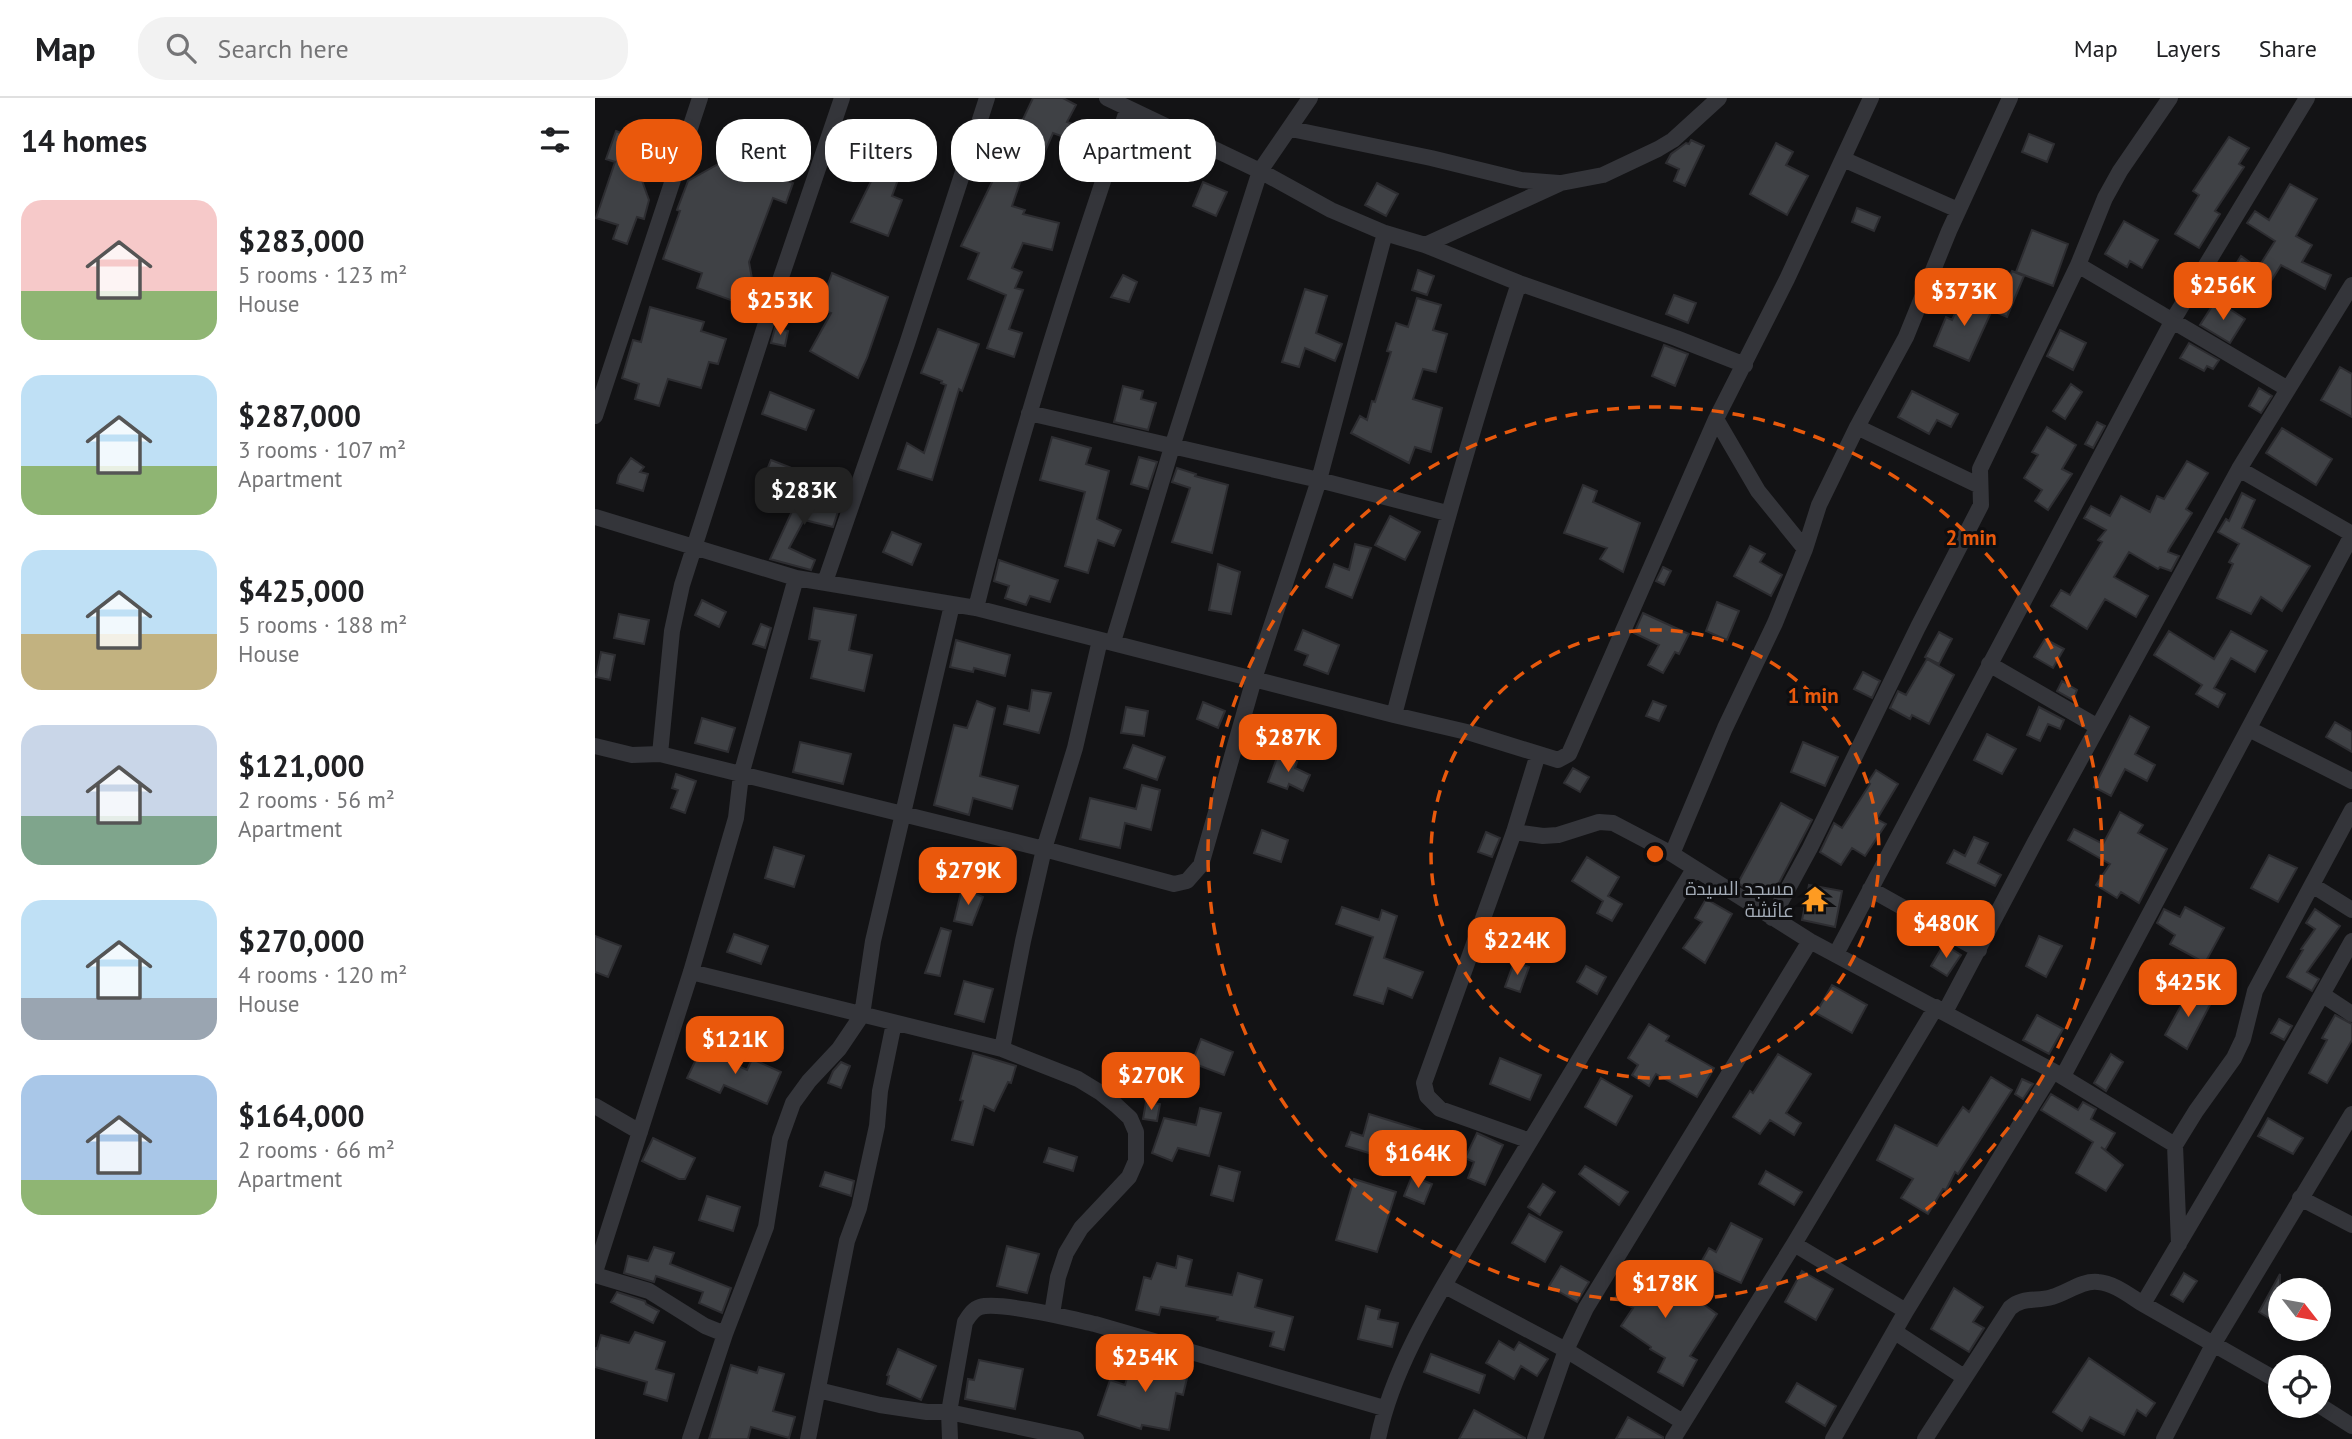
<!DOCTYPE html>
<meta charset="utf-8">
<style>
body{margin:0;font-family:"PT Sans",Cairo,sans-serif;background:#f2f2f2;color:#202124;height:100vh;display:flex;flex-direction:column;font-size:26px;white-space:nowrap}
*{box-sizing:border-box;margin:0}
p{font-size:23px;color:#757577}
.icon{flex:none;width:38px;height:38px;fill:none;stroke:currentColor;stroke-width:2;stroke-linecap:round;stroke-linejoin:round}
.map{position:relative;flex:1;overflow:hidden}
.drawer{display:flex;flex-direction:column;background:#fff;width:595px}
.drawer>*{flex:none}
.top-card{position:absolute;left:21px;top:21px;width:665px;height:63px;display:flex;gap:14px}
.needle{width:46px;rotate:121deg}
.tools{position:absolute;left:1673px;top:1180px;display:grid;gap:14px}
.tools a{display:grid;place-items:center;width:63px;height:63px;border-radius:50%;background:#fff;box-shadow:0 4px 10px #0003;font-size:35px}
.price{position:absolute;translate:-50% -60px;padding:0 16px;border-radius:14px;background:#ea580c;color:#fff;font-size:23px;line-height:46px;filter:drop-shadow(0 2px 4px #0008)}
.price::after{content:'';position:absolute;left:50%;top:42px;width:21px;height:16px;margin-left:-10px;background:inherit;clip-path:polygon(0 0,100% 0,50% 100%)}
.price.active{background:#222;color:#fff}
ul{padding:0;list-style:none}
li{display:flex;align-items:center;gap:21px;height:175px;padding:0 21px}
li span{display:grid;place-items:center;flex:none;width:196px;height:140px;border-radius:21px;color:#555}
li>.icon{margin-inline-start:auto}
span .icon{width:84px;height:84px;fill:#fffc;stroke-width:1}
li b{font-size:30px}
h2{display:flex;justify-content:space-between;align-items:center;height:84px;padding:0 21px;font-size:30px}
.pill{padding:0 24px;border-radius:28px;background:#fff;box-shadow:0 4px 10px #0003;font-size:24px;line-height:63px}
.pill.active{background:#ea580c;color:#fff}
header{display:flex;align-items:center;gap:42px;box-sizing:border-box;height:98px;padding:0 35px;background:#fff;border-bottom:2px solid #e0e0e0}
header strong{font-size:33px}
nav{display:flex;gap:38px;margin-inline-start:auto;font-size:24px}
.search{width:490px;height:63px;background:#f2f2f2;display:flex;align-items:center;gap:18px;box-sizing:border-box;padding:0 24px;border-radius:28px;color:#757577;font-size:26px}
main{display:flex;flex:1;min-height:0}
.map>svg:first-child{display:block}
.building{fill:#3f4145;stroke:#2d2d31;stroke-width:2}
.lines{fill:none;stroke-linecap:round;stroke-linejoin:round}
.minor{stroke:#34353a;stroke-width:16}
.ring{fill:none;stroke:#e8590c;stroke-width:3.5;stroke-dasharray:12 9}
.labels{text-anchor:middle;stroke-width:6;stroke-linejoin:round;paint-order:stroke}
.poi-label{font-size:19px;fill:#a3abb6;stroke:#0e0e10;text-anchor:end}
.centre{fill:#e8590c;stroke:#0e0e10;stroke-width:3.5}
.ring-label{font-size:21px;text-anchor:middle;font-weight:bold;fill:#e8590c;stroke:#0e0e10;stroke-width:6;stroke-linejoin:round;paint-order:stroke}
</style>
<header>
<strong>Map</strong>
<div class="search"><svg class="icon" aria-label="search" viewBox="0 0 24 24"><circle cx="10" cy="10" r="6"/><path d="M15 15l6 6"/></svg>Search here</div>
<nav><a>Map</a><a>Layers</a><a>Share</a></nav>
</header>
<main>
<section class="drawer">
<h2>14 homes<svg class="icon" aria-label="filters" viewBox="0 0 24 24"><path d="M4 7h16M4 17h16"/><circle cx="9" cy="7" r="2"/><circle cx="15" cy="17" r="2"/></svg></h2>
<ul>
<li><span style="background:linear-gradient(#f6c9c9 65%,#8fb573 0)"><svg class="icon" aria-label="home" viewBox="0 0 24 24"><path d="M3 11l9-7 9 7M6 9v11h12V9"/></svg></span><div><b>$283,000</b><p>5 rooms · 123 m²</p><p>House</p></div></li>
<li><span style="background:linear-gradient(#bfe0f5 65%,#8fb573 0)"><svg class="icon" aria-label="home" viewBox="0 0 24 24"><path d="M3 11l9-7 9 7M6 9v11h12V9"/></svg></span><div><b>$287,000</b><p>3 rooms · 107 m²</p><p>Apartment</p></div></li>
<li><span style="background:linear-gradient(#bfe0f5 60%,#c2b280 0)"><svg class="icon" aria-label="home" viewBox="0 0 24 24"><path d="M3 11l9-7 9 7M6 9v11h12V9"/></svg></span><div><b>$425,000</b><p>5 rooms · 188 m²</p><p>House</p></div></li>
<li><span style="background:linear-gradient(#c9d6e8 65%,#7fa58c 0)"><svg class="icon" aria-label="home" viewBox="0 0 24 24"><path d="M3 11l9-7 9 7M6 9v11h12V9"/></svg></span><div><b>$121,000</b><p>2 rooms · 56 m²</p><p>Apartment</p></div></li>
<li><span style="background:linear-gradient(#bfe0f5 70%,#9aa5b1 0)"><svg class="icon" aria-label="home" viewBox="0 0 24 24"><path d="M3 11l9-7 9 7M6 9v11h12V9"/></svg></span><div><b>$270,000</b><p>4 rooms · 120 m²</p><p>House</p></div></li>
<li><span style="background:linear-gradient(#a9c7e8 75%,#8fb573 0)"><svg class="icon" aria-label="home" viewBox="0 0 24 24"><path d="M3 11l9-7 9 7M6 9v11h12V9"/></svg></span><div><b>$164,000</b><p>2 rooms · 66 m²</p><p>Apartment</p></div></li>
</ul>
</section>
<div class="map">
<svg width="1757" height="1341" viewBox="0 0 1757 1341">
<rect width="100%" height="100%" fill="#131315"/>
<!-- building -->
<path class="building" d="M438,0H468L481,7L472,24L512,39L507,53L458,35L442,72L431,67L417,108L430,112L428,116L464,125L457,152L428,145L417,170L427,174L420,190L428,192L414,231L427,235L419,259L392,250L411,197L373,181L384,155L366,148L399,80L396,79L405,54L401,53L412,32L421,36Z
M21,33L47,44L34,74L45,77L54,102L49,121L42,119L32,146L18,141L23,127L1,120L20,64L11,61Z
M1434,36L1459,46L1452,64L1427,54Z
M1634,39L1654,50L1644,66L1649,69L1620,113L1625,116L1604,150L1580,136L1604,97L1598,93Z
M1096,42L1109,48L1090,88L1079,83L1084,71L1071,65L1076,56L1091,45L1094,46Z
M1181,45L1198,54L1191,67L1213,78L1192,117L1155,96Z
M134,60L198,85L191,105L178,100L154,164L159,192L141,204L102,190L107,175L68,161L85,113L82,112L93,83Z
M286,63L307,71L297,98L307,102L293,138L256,124Z
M608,84L632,94L621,118L598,108Z
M782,85L803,96L791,118L770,107Z
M1695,86L1722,101L1701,138L1717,147L1707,164L1736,177L1730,191L1686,167L1668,196L1654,187L1657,183L1638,171L1646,158L1663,170L1680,143L1652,125L1660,113L1674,122Z
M1262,110L1285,119L1279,133L1257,124Z
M1529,123L1563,142L1547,170L1535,163L1532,169L1510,156Z
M1437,132L1473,146L1458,188L1421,174Z
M823,172L839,178L832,197L817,192Z
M1417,173L1429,178L1412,219L1398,213Z
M237,175L293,199L272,260L263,280L215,253L236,215L224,211Z
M528,177L542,184L534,204L516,199Z
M710,191L732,198L721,235L747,246L740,263L710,250L704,269L687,264Z
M1369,196L1398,210L1374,263L1339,248L1351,219L1357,222Z
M1079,197L1101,205L1093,225L1071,216Z
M822,200L846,207L838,232L852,236L841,274L828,271L818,301L847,310L836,354L820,349L814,365L756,335L765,318L772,322L777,303L780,304L796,254L792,253L801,225L813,229Z
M1621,202L1650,221L1635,245L1605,227Z
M55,209L109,224L106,233L131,241L123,266L114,264L106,290L73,281L64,308L40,301L44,286L27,280L38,242L46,244Z
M180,230L193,233L190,248L176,245Z
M343,231L384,246L367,293L364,291L337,382L303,371L312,345L329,355L351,287L346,285L347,283L326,275Z
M1465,232L1491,245L1478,272L1452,258Z
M1594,245L1624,262L1618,271L1612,268L1609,273L1585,260Z
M1069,247L1093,256L1080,288L1057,278Z
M1745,269L1757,276V319L1726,302Z
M1476,286L1487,294L1470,321L1458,313Z
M528,288L548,293L546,301L561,305L553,332L519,324Z
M1664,290L1677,298L1666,315L1654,308Z
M1317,293L1363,316L1356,329L1342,322L1334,336L1303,319Z
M175,294L219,312L211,332L167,316Z
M1502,324L1510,328L1498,350L1490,346Z
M1452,329L1481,347L1467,371L1477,376L1453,412L1440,403L1447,392L1429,380L1443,357L1437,354Z
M1687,330L1737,361L1721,387L1671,355Z
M457,339L496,350L491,366L514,373L502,421L526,432L519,448L503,442L493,475L470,468L490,394L445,382Z
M544,359L562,364L553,391L536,386Z
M36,360L49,369L45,374L53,376L48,393L22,385L24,377Z
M176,362L212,376L197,403L164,392Z
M1592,363L1613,375L1591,411L1597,415L1574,451L1573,454L1584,458L1576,473L1565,469L1563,471L1534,454L1519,479L1553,498L1541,519L1510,501L1492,531L1456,508L1466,492L1475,497L1507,444L1503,442L1511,432L1489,420L1496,408L1515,418L1526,398L1555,414L1562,398L1569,401Z
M582,370L601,376L600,378L633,387L617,455L577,444L595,390L577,384Z
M988,387L1002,393L998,404L1045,425L1028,474L1005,461L1012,450L969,435Z
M206,394L246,404L238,429L209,422L194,450L220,462L216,472L175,461Z
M1647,395L1660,402L1647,430L1715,468L1687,513L1666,499L1656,516L1622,500L1638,466L1634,464L1644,446L1623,434L1631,421L1634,423Z
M795,418L825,434L810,462L780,447Z
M297,434L326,446L317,467L288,454Z
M760,446L776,450L757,500L731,489L739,466L754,472Z
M1155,448L1170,456L1165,464L1187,477L1176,498L1139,478Z
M404,462L463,482L455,504L435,498L431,507L410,500L414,488L399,483Z
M623,466L645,474L636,516L614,512Z
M1068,469L1076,473L1069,487L1061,483Z
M107,502L131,514L124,529L100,517Z
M1122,504L1144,513L1132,542L1111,533Z
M219,510L261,517L254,552L277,557L269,593L216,580L225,543L214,541Z
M1048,515L1094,536L1084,556L1080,554L1068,575L1053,567L1064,547L1039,535Z
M24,516L54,522L49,546L19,540Z
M166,526L176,530L170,550L158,546Z
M708,532L744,547L733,576L709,567L713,557L700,552Z
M1574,533L1619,561L1636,533L1672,553L1660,574L1636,560L1619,590L1630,596L1623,609L1601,596L1607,587L1559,557Z
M1344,534L1357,541L1344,566L1330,559Z
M1450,541L1469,551L1458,570L1439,559Z
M361,542L415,557L410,578L379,570L378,574L355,569Z
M6,554L20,557L15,582L1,579Z
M1332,561L1359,577L1334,626L1317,617L1315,621L1295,610L1303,593L1311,597Z
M1268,574L1285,583L1277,600L1259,591Z
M1467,583L1482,592L1478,602L1462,593Z
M437,592L456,595L444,635L409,626L413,608L434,613Z
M382,603L400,610L385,678L423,688L417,711L378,700L374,717L339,707L359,627L372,630Z
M1058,603L1071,608L1064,623L1051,618Z
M608,604L630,613L623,630L602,621Z
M531,609L553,613L549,638L526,635Z
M1444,609L1469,622L1465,631L1453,626L1445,643L1432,637Z
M1535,618L1554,629L1540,656L1560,667L1552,683L1530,671L1516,698L1499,689Z
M107,620L140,630L133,654L100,645Z
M1740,624L1757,634V654L1731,639Z
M1392,636L1421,651L1407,676L1379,662Z
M205,644L256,656L248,686L198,674Z
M1208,644L1243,659L1230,688L1196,674Z
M538,647L570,659L562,682L529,670Z
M683,657L702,664L700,670L715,677L708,693L694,686L692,691L673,684Z
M978,670L994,679L985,694L969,685Z
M1281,672L1303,686L1282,721L1291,726L1270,758L1257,750L1246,767L1225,754L1239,725L1247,730L1275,686L1273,684Z
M81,676L101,683L90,715L76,710L83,692L77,690Z
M547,687L565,692L556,732L530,725L525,750L485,741L495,700L541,711Z
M1186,705L1217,722L1177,798L1158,788L1155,793L1143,785Z
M1525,714L1548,727L1543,735L1572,751L1544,805L1526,794L1522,800L1501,787L1515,766L1473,742L1479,731L1508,746Z
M667,732L693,742L686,764L659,755Z
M891,734L905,740L897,759L883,754Z
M1379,739L1393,745L1383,765L1406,777L1400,788L1352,765L1359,752L1370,758Z
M179,749L209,758L199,789L170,780Z
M1674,757L1702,770L1683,804L1656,790Z
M992,759L1024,779L1013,798L1027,806L1017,823L1002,815L1008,803L977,783Z
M1214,787L1247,793L1240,829L1207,822Z
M367,790L388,799L377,827L359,823Z
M1111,801L1137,816L1110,865L1088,850L1107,824L1100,820Z
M747,809L784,822L787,812L802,818L789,860L828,874L817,900L793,890L788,906L759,897L778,839L741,826Z
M1590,809L1629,830L1610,865L1575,846L1580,837L1562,825L1569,811L1585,819Z
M1720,811L1745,828L1712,874L1724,881L1717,893L1692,879L1708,852L1706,851L1720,831L1711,825Z
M346,830L356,833L345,878L330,875Z
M139,836L173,848L166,866L132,854Z
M0,838L26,848L13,879L0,874Z
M1444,838L1467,848L1451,879L1431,868Z
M1349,846L1366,857L1352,878L1336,868Z
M919,864L934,869L925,894L910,889Z
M991,868L1011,879L1002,896L982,884Z
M369,883L398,891L389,924L360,916Z
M1237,887L1272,907L1257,935L1221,915Z
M1595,891L1617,903L1592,951L1570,937Z
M1442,917L1468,931L1454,956L1428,942Z
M1740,917L1757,926V942L1732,985L1714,975L1732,942L1727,940Z
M1684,921L1697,928L1689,942L1676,935Z
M1054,926L1074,938L1071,943L1119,970L1102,999L1061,976L1054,988L1037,977L1043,967L1033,960Z
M606,941L638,954L629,977L597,965Z
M106,951L152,972L157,961L186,974L172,1006L129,987L125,995L92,980Z
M378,955L421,968L416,985L413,984L399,1013L389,1008L378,1047L357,1042L368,1003L365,1002Z
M1183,956L1216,976L1191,1015L1206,1025L1199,1037L1175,1022L1165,1036L1138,1019L1155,993L1158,995Z
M1516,956L1528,964L1511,993L1499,985Z
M905,960L946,977L935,1002L895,986Z
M246,964L255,968L246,990L233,985L238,973Z
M1396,979L1417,992L1363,1076L1360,1074L1351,1092L1348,1091L1333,1116L1306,1100L1318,1081L1282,1062L1300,1027L1342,1048L1368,1009L1374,1014Z
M1006,980L1037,998L1021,1027L990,1009Z
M1427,981L1438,986L1428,1001L1420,996Z
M1456,996L1483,1012L1488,1004L1501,1011L1496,1021L1520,1035L1510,1052L1506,1049L1528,1067L1511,1093L1481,1075L1498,1044L1446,1012Z
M551,1004L565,1006L562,1023L548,1021Z
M605,1010L626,1015L614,1058L583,1050L577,1063L557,1055L569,1020L601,1027Z
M774,1016L829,1033L826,1045L783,1034L777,1056L751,1048L756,1034L768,1038Z
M1673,1020L1708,1040L1698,1056L1663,1038Z
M882,1035L908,1047L890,1087L873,1080L879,1064L870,1060Z
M58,1040L100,1060L90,1081H84L47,1063Z
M454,1050L482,1059L478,1073L449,1064Z
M624,1068L645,1074L638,1103L616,1097Z
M990,1068L1033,1094L1024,1107L984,1076Z
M1171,1073L1207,1094L1199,1107L1164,1086Z
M230,1074L259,1083L256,1098L225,1088Z
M817,1078L837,1086L829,1106L809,1098Z
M759,1081L801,1094L782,1154L741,1142Z
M948,1086L960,1094L945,1117L933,1109Z
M112,1098L145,1109L138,1133L104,1122Z
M934,1116L967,1134L950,1164L917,1145Z
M1136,1125L1167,1141L1146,1185L1105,1166L1114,1150L1121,1154Z
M412,1148L444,1156L432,1195L402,1188Z
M59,1149L79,1155L75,1166L136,1190L127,1215L104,1205L108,1194L61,1178L59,1184L29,1175L33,1158L53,1163Z
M583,1158L597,1162L591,1188L637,1197L643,1175L667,1182L660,1209L698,1219L689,1252L675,1248L679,1234L622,1222L623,1219L566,1209L564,1217L541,1212L549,1179L556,1181L562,1165L581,1170Z
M1039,1165L1100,1200L1122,1216L1095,1258L1102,1262L1088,1288L1063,1274L1070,1260L1055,1251L1056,1249L1026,1228L1038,1210L1020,1200Z
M966,1168L994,1184L982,1204L954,1188Z
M1207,1173L1238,1191L1221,1222L1190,1204Z
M1589,1175L1602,1183L1588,1204L1576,1197Z
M1685,1176V1227L1664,1214Z
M1359,1190L1388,1209L1378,1224L1389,1230L1374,1254L1336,1231Z
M22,1194L50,1203L51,1206L64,1213L58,1225L16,1204Z
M771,1208L785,1212L783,1221L803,1225L797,1249L763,1241Z
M40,1234L70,1244L61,1271L79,1276L72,1303L49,1296L52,1284L0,1269V1250L2,1251L6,1237L34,1245Z
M904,1243L919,1252L924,1244L953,1261L942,1278L926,1268L919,1281L891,1265Z
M303,1251L341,1268L326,1302L292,1286L294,1278L292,1277Z
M552,1253L573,1259L570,1270L593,1276L588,1297L581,1295L574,1332L547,1327L546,1331L503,1317L515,1282L530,1287L538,1259L550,1262Z
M836,1256L890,1277L884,1295L829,1274Z
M1494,1260L1560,1305L1551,1318L1542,1312L1529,1337L1495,1319L1487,1333L1458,1314Z
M384,1262L428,1271L420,1311L370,1301L373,1281L379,1282Z
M136,1267L162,1275L164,1269L189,1276L178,1313L200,1319L194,1340L156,1329L153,1341H114Z
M1202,1285L1241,1308L1230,1328L1191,1304Z
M879,1312L930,1340V1341H864Z
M1033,1319L1068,1339V1341H1021Z"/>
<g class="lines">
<!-- minor -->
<path class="minor" d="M512,0L665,73L736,112L790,135L830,147L924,185L1081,240L1150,267
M696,31L836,60L926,82L964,85
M1248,61L1363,112
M830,147L966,85L1008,77L1063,51L1078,42L1124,0
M1483,167L1693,291
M434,315L724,382L852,415
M0,318L105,0
M1121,321L1163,393L1210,451
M1262,329L1385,388
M1644,371L1757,436
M0,419L201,480L381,510L799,617L876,635L963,662L974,656L1121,321L1192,181L1276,0
M230,484L312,246L392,0
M381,510C423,341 476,175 533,10
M518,544L577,349L665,73L715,0
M1394,566L1503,629
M799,617C837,472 877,328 924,185
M1654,631L1757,683
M0,648L37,657L65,656L449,751L579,786L592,783L606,767L659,581L724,382L790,135
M65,656L77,533L87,487L179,200L247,0
M919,734L948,738L963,737L1004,724L1018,725L1077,756L1215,843L1458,973L1580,1047
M1077,756L1130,630L1180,525L1210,451L1224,407L1262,329L1311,239L1354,133L1415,0
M1717,787L1757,812
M1275,791L1384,852
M1177,820L1215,750L1323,529L1386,407L1385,371L1483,167L1510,100L1525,73L1575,0
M1241,856L1578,222L1712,0
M96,874L407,951L483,981L506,995L521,1007L535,1020L541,1034V1063L534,1079L486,1130L471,1155L463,1179L457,1216
M1728,897L1757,916
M1350,914L1440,744L1644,371L1757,187
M407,951L428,843L449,751L480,650L505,542
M1468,978L1757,437
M0,1008L45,1034
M935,1043L845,1011L832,998L829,985L919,734L943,656
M1705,1100L1757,1127
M1199,1146L1311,1213
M1584,1146L1580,1047L1601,1013L1639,960L1648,941L1660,893L1757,712
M0,1174L96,874L141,720L146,677L201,480
M0,1177L54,1193L110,1228L130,1236
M850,1188L971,1252L1088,1324
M1300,1234L1369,1279
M1685,1284L1548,1206L1655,1025L1757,843
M223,1292L285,1307L332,1314H354L481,1341
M1724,1307L1757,1328
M95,1341L130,1236L171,1129L185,1041L198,1005L214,983L244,951L267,917L278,843L357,507
M213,1341L252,1143L264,1110L282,1028L285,993L299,925
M355,1341L354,1314L370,1224C374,1218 378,1211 385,1209C405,1203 477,1221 500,1226L789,1310
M783,1341C799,1260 855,1179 896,1108C963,995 1031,883 1099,771
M940,1341L971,1252L991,1210L1215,843
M1078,1341L1199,1146L1341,909
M1238,1341L1311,1213L1458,973
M1330,1341L1415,1210C1428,1198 1442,1204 1457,1199C1472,1195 1487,1182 1503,1184C1519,1185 1535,1198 1548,1206
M1569,1341L1619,1245L1757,1016"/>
</g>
<!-- distance rings -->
<g class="ring">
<circle cx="1060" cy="756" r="224"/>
<circle cx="1060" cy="756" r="447"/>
</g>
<!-- icons -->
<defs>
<g id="temple-bare" transform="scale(2.1)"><path d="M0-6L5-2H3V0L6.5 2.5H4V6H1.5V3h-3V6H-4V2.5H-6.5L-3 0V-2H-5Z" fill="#fe9b22" stroke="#0e0e10" stroke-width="2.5" paint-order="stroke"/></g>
</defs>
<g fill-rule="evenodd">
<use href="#temple-bare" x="1220" y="801"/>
</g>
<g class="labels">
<!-- poi labels -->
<g class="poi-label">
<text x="1199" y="797">مسجد السيدة<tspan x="1199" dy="22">عائشة</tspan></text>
</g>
</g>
<circle cx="1060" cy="756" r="10" class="centre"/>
<g class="ring-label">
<text x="1376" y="447">2 min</text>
<text x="1218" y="605">1 min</text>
</g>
</svg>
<div class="tools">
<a><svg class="needle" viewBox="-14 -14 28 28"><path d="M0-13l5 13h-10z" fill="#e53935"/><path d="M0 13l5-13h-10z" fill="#757577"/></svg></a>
<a><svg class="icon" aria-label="locate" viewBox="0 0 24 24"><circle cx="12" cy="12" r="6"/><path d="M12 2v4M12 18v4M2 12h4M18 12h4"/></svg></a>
</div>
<b class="price" style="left:1628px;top:224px">$256K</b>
<b class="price" style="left:1369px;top:230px">$373K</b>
<b class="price" style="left:185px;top:239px">$253K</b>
<b class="price active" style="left:209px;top:429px">$283K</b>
<b class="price" style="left:693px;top:676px">$287K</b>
<b class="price" style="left:373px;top:809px">$279K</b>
<b class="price" style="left:1351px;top:862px">$480K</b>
<b class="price" style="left:922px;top:879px">$224K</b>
<b class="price" style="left:1593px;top:921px">$425K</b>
<b class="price" style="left:140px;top:978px">$121K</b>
<b class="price" style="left:556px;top:1014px">$270K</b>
<b class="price" style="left:823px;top:1092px">$164K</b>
<b class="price" style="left:1070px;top:1222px">$178K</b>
<b class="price" style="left:550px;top:1296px">$254K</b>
<div class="top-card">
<a class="pill active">Buy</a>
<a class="pill">Rent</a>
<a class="pill">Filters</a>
<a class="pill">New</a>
<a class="pill">Apartment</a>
</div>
</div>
</main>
